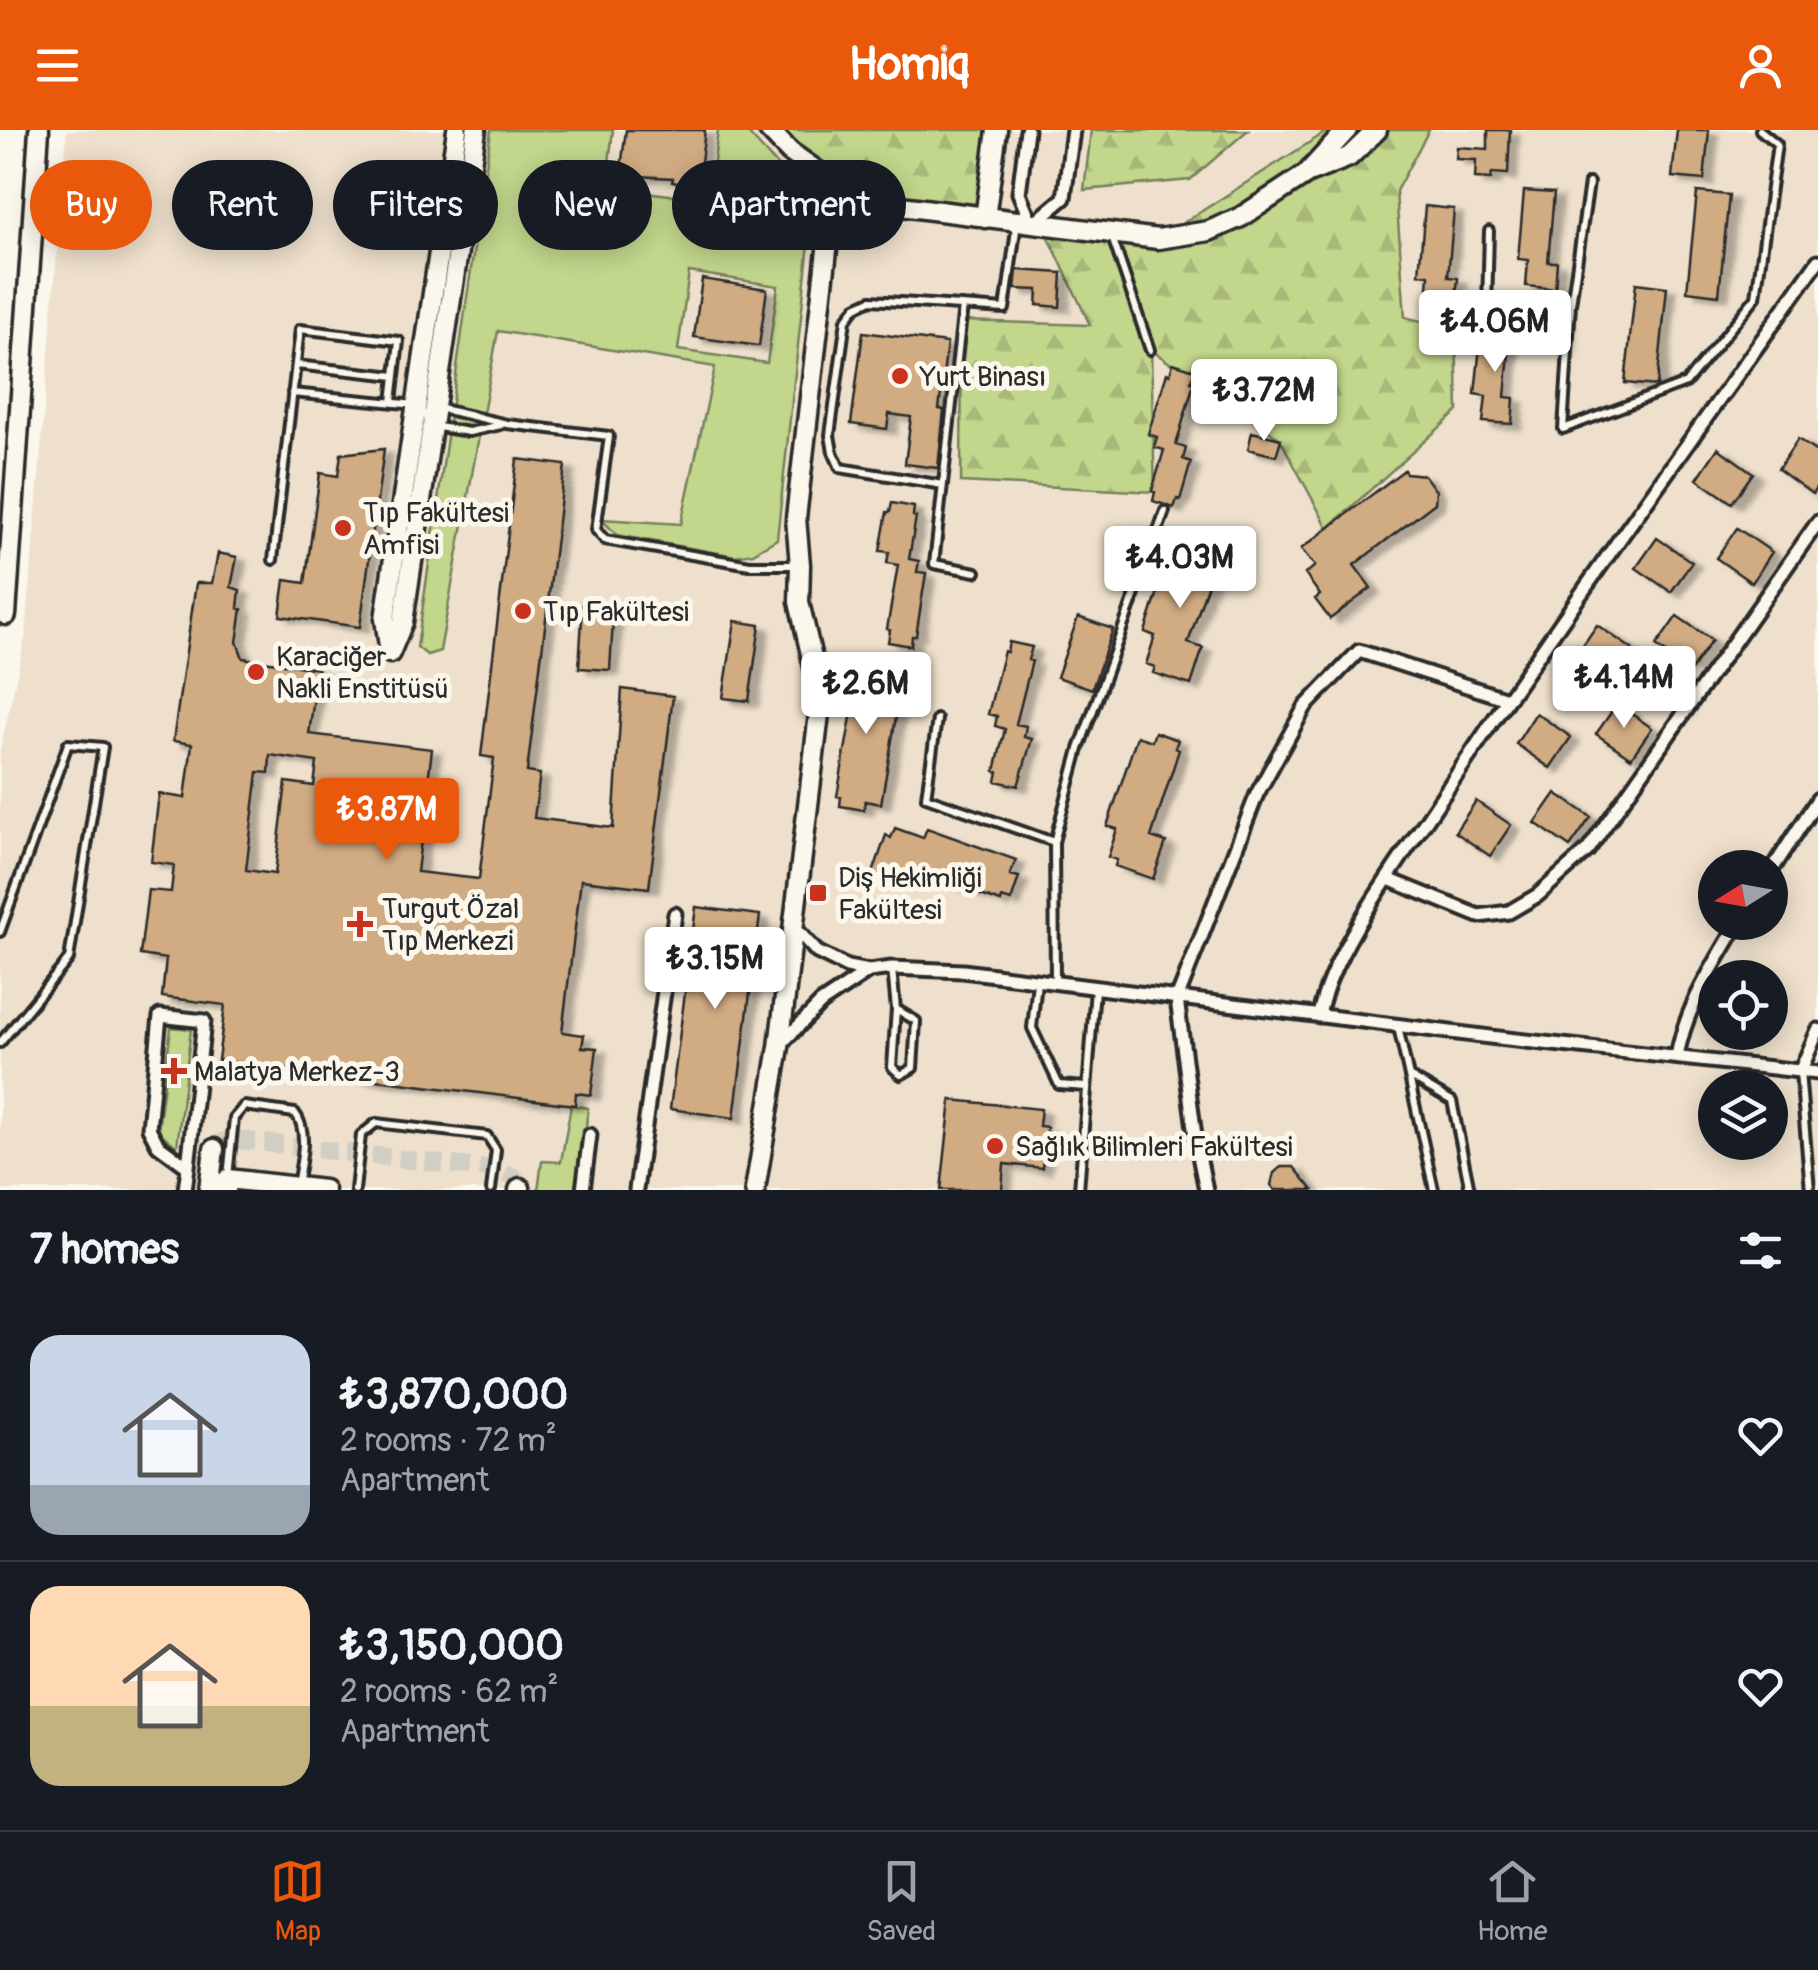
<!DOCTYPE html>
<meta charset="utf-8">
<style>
body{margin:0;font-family:Pangolin,sans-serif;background:#20242c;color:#f1f3f6;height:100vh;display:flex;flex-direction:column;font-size:38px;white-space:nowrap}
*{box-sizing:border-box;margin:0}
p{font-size:32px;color:#9ea1a6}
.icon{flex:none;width:55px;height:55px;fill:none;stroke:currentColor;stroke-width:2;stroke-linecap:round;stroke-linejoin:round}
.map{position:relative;height:1060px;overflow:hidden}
.drawer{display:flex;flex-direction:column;background:#171b24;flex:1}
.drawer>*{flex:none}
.guide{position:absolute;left:30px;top:30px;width:1000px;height:90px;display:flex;gap:20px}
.needle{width:65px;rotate:259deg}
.buttons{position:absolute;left:1698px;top:720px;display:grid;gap:20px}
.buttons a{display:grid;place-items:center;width:90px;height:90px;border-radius:50%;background:#171b24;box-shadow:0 5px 25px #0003;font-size:50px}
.price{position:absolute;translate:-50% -85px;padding:0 22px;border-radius:10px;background:#fff;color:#222;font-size:32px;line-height:65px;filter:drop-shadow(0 2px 5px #0008)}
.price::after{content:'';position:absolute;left:50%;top:60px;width:30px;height:22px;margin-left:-15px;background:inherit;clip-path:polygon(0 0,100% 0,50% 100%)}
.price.active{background:#ea580c;color:#fff}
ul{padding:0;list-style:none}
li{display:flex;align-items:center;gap:30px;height:250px;padding:0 30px}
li+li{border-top:2px solid #363941}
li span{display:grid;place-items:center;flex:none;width:280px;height:200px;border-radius:30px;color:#555}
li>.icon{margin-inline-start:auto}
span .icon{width:120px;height:120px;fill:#fffc;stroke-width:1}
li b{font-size:42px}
h2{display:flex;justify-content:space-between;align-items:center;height:120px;padding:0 30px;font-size:42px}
.chip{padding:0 35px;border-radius:45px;background:#171b24;box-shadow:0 5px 25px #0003;font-size:35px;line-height:90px}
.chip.active{background:#ea580c;color:#fff}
header{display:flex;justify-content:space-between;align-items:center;height:130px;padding:0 30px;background:#ea580c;color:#fff;font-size:45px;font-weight:700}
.tab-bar{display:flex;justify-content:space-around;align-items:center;height:140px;border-top:2px solid #363941;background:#171b24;font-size:28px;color:#9ea1a6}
.tab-bar a{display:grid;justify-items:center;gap:5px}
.tab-bar .active{color:#ea580c}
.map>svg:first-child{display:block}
.built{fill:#eee0cc;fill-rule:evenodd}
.green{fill:#c2d68c;stroke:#76805c;stroke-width:2.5;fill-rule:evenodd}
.forest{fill:url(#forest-firs);stroke:#76805c;stroke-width:2.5}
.building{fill:#d1ac83;stroke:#2b2b2b;stroke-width:2.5;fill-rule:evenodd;filter:url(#shadow)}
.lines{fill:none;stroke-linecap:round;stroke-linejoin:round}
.secondary-tunnel{stroke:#d1cec5;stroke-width:18;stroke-dasharray:18 9;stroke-linecap:butt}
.lane-casing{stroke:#2b2b2b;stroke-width:14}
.street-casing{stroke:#2b2b2b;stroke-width:19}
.secondary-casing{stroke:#2b2b2b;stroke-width:25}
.lane{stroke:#fbf7ec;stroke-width:6}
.street{stroke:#fbf7ec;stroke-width:11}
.secondary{stroke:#fbf7ec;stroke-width:18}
.poi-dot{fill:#c8321e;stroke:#fbf7ec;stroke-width:4}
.labels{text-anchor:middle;stroke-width:10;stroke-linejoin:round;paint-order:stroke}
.poi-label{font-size:28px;fill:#2b2b2b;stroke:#fbf7ec;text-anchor:start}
</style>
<header><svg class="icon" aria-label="menu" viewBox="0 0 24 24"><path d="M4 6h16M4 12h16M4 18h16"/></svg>Homiq<svg class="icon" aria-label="person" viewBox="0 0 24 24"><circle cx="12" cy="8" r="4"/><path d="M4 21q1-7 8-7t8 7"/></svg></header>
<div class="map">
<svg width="1818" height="1060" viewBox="0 0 1818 1060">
<defs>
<pattern id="forest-firs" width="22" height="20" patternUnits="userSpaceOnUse" patternTransform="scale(2.5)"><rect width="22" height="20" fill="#c2d68c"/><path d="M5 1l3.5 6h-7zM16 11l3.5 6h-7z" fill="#a7b879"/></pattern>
<filter id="shadow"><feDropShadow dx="9" dy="5" stdDeviation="2.5" flood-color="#0004"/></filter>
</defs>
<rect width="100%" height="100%" fill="#fbf7ec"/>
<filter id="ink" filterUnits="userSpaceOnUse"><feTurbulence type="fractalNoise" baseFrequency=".01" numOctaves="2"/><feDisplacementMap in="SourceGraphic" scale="20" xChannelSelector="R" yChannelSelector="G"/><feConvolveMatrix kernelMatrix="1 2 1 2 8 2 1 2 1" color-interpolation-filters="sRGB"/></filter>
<g filter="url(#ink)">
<!-- built -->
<path class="built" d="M67,0H1818V1060H0V620L26,504ZM1715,738H1770V792H1715ZM1715,848H1770V902H1715ZM1715,958H1770V1012H1715Z"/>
<!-- green -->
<path class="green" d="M491,0H613L606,57L709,70L718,0H745L789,48L814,67L777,409L753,423L735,426L617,405L601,389L681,394L715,237L498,201L440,521L427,525L417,517ZM689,142L778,156L767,233L678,220Z
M171,897L191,899L177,1017L158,1001Z
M571,975L588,978L579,1060H538L542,1031L561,1032Z"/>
<!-- forest -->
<path class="forest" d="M755,0H992L985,88L814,67Z
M1091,0H1248L1190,50L1084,60Z
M1329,0H1429L1396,61L1405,187L1456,200L1458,281L1328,398L1280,309L1151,220L1155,362L961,352L962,191L1090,195L1044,97L1158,109Z"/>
<!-- building -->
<path class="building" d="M626,0H705L698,56L672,52L673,48L620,45Z
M1488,0H1510L1508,44L1492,43L1491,49L1475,48L1476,30L1456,29L1457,17L1488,19Z
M1677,0H1709L1704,50L1672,47Z
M1524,61L1554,63L1548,132H1557L1555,159L1526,156L1528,130L1518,129Z
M1697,62L1729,65L1719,165L1687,161Z
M1425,76L1454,79L1448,147L1458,148L1455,174L1427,172L1429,145L1419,144Z
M1017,140L1062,143L1060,177L1037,175L1038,160L1015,159Z
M702,149L767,159L759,216L694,207Z
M1636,153L1667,157L1657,256L1625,253Z
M1482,196L1511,199L1505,267L1514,268L1512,294L1483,292L1486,266L1475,264Z
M863,202L947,213L939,279L944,280L938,338L905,334L911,287L889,284L887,299L851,294Z
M1173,233L1195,240L1191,252L1194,253L1176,315L1186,318L1183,329L1191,332L1180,370L1177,369L1174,378L1153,371L1155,362L1152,361L1164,320L1154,317L1157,307L1148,304L1167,243L1170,244Z
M1252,302L1281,309L1276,326L1248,319Z
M1798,309L1818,323V356L1812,364L1778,339Z
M1718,318L1753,343L1732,373L1697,349Z
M384,319L360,497L280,486L285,450L305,453L320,343L338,346L341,324Z
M517,329L565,335L527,642L540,644L534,688L613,698L622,559L673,566L649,758L581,750L562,902L584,905L582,917L597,918L591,965L576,963L575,975L218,930L225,875L162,867L166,829L140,825L148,760L171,762L174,735L151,732L159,664L185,668L192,614L173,611L196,453H212L218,423L237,427L231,457L240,460L238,478L242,479L237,512L243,528L318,539L309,604L432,619L417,742L479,749L494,628L481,626ZM270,625L317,632L314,656L286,652L275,744L246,740L258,642L269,643Z
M1404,340L1406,343L1424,345L1436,361L1435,373L1354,435L1371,458L1330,489L1315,469L1320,465L1305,444L1315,436L1301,419Z
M892,373L914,377L913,386L916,387L909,429L919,431L917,442L926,443L916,506H912L911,516L888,512L890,500L887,499L898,435L887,433L889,422L880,421L887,382H890Z
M1737,398L1772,422L1752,453L1716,428Z
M1657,408L1692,432L1671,462L1636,438Z
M1193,409L1220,418L1188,513L1203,518L1191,555L1153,543L1155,537L1146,534L1155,506L1145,502L1174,412L1190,418Z
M583,471L614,473L610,540L579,538Z
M1677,486L1712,510L1691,540L1656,516Z
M1078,487L1113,499L1092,559L1057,547Z
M735,491L760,495L749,571L723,568Z
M1597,495L1632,519L1611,549L1576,525Z
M1009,512L1032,517L1028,530L1032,531L1016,594L1026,596L1024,607L1032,609L1018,656L996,651L998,642L995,641L1005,599L995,596L997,586L988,584L1004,521L1007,522Z
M844,535L883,542L882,548L892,549L887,579L897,581L881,674L865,671L864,680L840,676L841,667L837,666L853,576L837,573Z
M1617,574L1652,598L1631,628L1596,604Z
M1536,583L1571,607L1550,638L1516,614Z
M1155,602L1178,610L1175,618L1179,620L1151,707L1166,712L1153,749L1115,736L1117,730L1108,727L1117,699L1107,696L1137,606L1152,611Z
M1556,663L1591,687L1570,717L1535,693Z
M1476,671L1511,695L1490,726L1455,702Z
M895,698L923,708L927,698L1016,730L1010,745L1019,747L1011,771L1002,768L1001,772L915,742L910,756L873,743L886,705L891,708Z
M696,777L760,785L734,988L670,979Z
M951,970L1041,979L1039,996L1047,997L1042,1038L1004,1034L1002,1060H941Z
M1281,1037H1294L1313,1060H1275L1271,1055L1274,1043Z"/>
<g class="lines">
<!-- secondary-tunnel -->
<path class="secondary-tunnel" d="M214,1019L221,1012L231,1009L497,1040L514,1047L520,1058"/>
<!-- lane casing -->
<g class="lane-casing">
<path id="lane" d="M1489,101L1487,177L1571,174L1563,299L1686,253L1756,167L1777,14L1760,0
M1112,107L1150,220
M1571,174L1589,53
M963,176L934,434L976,442
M296,235L395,246
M292,263L416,275
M419,278L432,296L469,302L501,295
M438,278L507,294L609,306L596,400L605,410L750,435H799
M943,355L840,338L833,322L830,305L846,190L856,177L871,170L1005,179L1017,93
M273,430L300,199L399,211L392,272
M937,589L926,667L1054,712
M0,802L68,614L103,617L69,829L0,913
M892,839L896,879L892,937L901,945L913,938L916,891L896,879
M1055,851L1054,712L1079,619L1165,381
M1037,852L1032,898L1059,955L1086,957
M1398,897L1434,1060
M1800,942L1810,1060
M1409,946L1452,971L1470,1060
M228,1047L234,988L244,976L295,983C310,1002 300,1034 297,1056
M355,1060L361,1005L376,993L487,1006L496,1020L491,1060
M1079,1060L1095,859"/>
</g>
<!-- street casing -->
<g class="street-casing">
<path id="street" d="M1027,0L1019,63L1032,95L1064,68L1073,0
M1770,743L1818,669
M1388,749L1479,786L1509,782L1538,765L1588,720L1818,392
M793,796L817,822L847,837L869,841L892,838L963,841L1498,908L1818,943
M1319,886C1330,823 1399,732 1436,676C1558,491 1690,312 1818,131
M781,914L821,873L869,841
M1677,927C1685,878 1714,835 1739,792
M1800,942L1818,900
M185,1060L188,1037L204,891L160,886L149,998L158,1015L188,1037
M583,1060L590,1005
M636,1060L675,784
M1206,1060L1195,1006L1177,869L1257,664L1305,577L1359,521L1507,569"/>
</g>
<!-- secondary casing -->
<g class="secondary-casing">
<path id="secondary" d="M769,0L790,22L817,41L846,57L893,75L1158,109L1209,101L1241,87L1308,43L1349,27L1377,0
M1310,40L1347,0
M985,88L997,0
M6,485L39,0
M390,523L403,492L476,0
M390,523L385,489L457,0
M209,1060L214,1019
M226,1060L228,1049L324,1060
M519,1060L520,1058
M755,1060L779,917L821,567L799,472L800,435L796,388L835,51"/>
</g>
<!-- lane -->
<use href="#lane" class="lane"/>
<!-- street -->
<use href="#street" class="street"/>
<!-- secondary -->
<use href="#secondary" class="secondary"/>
</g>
</g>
<!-- markers -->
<g class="poi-dot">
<circle cx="900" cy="246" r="10"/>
<circle cx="343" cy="398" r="10"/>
<circle cx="523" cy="481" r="10"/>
<circle cx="256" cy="542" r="10"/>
<rect x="808" y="753" width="20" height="20" rx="5"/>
<path d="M355 779h10v10h10v10h-10v10h-10v-10h-10v-10h10z"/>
<path d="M169 926h10v10h10v10h-10v10h-10v-10h-10v-10h10z"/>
<circle cx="995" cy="1016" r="10"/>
</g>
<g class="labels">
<!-- poi labels -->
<g class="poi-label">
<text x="920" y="256">Yurt Binası</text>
<text x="363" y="392">Tıp Fakültesi<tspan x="363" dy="32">Amfisi</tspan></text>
<text x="543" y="491">Tıp Fakültesi</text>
<text x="276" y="536">Karaciğer<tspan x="276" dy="32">Nakli Enstitüsü</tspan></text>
<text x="838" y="757">Diş Hekimliği<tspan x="838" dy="32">Fakültesi</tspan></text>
<text x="382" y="788">Turgut Özal<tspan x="382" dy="32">Tıp Merkezi</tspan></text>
<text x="194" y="951">Malatya Merkez-3</text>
<text x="1015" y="1026">Sağlık Bilimleri Fakültesi</text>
</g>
</g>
</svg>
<div class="buttons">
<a><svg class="needle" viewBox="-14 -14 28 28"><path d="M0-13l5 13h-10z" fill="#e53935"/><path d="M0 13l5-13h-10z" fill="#9ea1a6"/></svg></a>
<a><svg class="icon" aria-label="locate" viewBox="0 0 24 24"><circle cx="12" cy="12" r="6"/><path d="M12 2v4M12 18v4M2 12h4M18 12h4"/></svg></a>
<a><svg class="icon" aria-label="layers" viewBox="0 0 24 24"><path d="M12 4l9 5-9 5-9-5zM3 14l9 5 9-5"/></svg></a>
</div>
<b class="price" style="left:1495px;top:245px">₺4.06M</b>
<b class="price" style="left:1264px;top:314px">₺3.72M</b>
<b class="price" style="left:1180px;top:481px">₺4.03M</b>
<b class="price" style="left:1624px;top:601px">₺4.14M</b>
<b class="price" style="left:866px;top:607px">₺2.6M</b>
<b class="price active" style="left:387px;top:733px">₺3.87M</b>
<b class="price" style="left:715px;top:882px">₺3.15M</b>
<div class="guide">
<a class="chip active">Buy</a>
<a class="chip">Rent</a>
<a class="chip">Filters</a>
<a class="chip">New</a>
<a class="chip">Apartment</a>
</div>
</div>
<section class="drawer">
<h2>7 homes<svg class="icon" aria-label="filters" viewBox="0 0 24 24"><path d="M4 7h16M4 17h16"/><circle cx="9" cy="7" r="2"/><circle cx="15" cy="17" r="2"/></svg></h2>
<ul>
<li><span style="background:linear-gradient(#c9d6e8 75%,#9aa5b1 0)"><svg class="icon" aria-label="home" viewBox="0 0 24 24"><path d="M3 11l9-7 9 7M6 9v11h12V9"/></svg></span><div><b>₺3,870,000</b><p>2 rooms · 72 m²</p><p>Apartment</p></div><svg class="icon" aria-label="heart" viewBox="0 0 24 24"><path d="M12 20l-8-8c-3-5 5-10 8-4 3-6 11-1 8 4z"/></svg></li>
<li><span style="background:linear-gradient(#ffd9b3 60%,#c2b280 0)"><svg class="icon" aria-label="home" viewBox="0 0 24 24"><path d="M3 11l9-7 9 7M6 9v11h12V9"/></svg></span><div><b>₺3,150,000</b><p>2 rooms · 62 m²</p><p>Apartment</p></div><svg class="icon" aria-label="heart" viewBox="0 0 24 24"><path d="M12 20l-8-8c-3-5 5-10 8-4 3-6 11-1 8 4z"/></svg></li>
</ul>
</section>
<nav class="tab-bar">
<a class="active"><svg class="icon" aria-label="map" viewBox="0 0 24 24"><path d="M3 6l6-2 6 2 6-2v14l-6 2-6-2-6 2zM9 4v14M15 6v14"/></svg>Map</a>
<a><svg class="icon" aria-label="saved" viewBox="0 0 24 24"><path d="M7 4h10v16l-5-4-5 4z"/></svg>Saved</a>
<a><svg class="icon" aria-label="home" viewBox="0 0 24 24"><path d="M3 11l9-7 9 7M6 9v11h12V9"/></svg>Home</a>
</nav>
